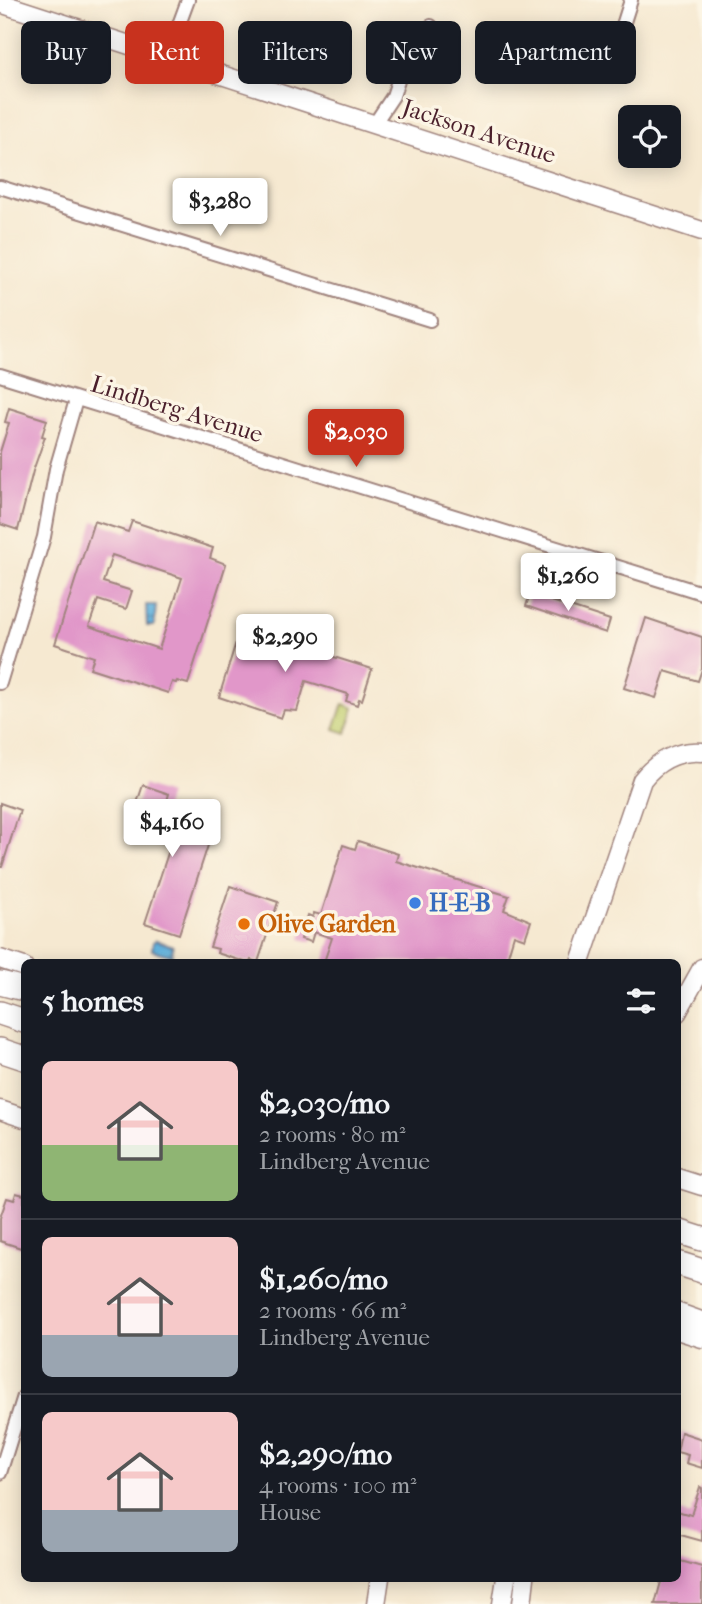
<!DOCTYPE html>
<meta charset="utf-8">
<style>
body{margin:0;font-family:"IM FELL French Canon",serif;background:#20242c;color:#f1f3f6;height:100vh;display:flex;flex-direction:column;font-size:26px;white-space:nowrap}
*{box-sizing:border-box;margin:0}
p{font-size:23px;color:#9ea1a6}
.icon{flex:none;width:38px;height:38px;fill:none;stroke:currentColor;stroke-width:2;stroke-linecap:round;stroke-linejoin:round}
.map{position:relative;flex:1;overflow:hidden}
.side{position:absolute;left:21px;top:959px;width:660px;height:623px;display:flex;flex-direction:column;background:#171b24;border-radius:10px;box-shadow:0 4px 18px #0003}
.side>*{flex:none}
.top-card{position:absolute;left:21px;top:21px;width:662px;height:63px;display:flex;gap:14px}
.controls{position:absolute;left:618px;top:105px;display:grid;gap:14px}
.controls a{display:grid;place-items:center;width:63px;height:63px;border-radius:10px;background:#171b24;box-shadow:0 4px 18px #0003;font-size:35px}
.price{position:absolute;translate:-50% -60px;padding:0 16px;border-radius:7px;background:#fff;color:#222;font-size:23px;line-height:46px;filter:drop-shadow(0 2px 4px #0008)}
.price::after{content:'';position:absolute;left:50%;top:42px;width:21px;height:16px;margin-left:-10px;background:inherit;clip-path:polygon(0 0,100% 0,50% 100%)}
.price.active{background:#c8321e;color:#fff}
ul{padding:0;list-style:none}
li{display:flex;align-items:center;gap:21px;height:175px;padding:0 21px}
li+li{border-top:2px solid #363941}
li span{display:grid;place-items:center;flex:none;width:196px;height:140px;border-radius:10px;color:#555}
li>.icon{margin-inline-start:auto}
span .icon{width:84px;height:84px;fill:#fffc;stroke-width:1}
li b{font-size:30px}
h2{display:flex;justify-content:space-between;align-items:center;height:84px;padding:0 21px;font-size:30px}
.chip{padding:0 24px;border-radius:10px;background:#171b24;box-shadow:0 4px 18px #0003;font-size:24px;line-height:63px}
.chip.active{background:#c8321e;color:#fff}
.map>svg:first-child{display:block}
.green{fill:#c2cf71;stroke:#86774e;stroke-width:2}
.water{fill:url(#water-waves);stroke:#576884;stroke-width:2}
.building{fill:#e197c9;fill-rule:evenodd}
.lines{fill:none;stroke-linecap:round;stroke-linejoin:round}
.street-casing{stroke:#a0847e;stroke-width:16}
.secondary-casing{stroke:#a0847e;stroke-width:21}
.highway-casing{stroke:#a0847e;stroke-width:26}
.street{stroke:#fff;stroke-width:12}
.secondary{stroke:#fff;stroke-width:18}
.highway{stroke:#fff;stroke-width:23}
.shop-dot{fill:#3f7fe0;stroke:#fcf5e5;stroke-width:2.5}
.food-dot{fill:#e8710a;stroke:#fcf5e5;stroke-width:2.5}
.labels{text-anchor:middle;stroke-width:7;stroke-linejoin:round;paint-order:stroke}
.street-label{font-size:24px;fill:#4a1f2b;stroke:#fcf5e5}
.shop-label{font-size:24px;font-weight:bold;fill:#366cbe;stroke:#fcf5e5;text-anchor:start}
.food-label{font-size:24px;font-weight:bold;fill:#c56008;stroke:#fcf5e5;text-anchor:start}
</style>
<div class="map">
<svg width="702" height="1604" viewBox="0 0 702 1604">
<defs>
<pattern id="water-waves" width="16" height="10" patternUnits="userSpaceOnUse" patternTransform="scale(1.75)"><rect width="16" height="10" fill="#64b2dd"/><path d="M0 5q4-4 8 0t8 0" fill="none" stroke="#5490b3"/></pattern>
</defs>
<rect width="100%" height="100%" fill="#fcf5e5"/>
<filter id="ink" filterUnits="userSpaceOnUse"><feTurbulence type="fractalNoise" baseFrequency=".0143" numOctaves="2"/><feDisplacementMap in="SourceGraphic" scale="14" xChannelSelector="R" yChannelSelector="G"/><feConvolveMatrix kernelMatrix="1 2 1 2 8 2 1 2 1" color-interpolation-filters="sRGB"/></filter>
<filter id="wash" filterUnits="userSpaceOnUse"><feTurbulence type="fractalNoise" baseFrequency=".00686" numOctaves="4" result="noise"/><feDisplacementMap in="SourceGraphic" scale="28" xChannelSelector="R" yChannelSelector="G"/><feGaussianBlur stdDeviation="1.57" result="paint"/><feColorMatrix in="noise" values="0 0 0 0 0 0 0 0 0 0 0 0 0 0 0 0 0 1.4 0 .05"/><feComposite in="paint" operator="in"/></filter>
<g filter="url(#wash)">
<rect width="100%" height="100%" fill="#f6e9d1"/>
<!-- green -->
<path class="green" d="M343,704L354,708L346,733L334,729Z"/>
<!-- water -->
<path class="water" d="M146,605H156L154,626H147Z
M156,940L173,946L172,956L152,950L153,942Z"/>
<g id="blocks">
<!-- building -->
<path class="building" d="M9,408L47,420L42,436L45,437L33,471L18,530L0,524V452L9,423L5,422Z
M94,521L128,532L132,521L213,548L210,558L226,564L188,684L177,681L176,683L172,682L168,693L90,668L94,657L55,644ZM112,555L182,578L159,649L89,626L98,600L126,609L132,591L103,582Z
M530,594L610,620L606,633L526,606Z
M646,618L702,637V669L698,681L665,671L656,698L624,688Z
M241,626L258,631L257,633L372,669L362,700L359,699L357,705L346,701L348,694L306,681L297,711L284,710L281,718L219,697Z
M143,785L169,794L163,814L213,830L179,934L145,923L173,838L130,824Z
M0,803L20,810L2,867H0Z
M358,841L398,854L396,861L509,896L504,910L531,921L525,939L514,935L506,962H324L332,938L314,932L311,942L301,939L308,915L313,917L314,913L321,915L343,845L355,849Z
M230,886L278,902L258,962L251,960L250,962H245L217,953L218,949L210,947Z
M16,1193L24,1195V1249L0,1241V1218L7,1198L14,1200Z
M681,1432L702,1439V1468L686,1463L688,1455L677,1452Z
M700,1487L702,1488V1541L677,1534V1511L691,1515Z
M677,1560L702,1567V1604H655L662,1578H677Z"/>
</g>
</g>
<g filter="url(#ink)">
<use href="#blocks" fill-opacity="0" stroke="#a0847e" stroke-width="2"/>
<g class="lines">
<!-- street casing -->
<g class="street-casing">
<path id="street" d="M617,44L631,0
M167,57L188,0
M375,123L393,96L407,53L431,26
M0,187L430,320
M0,375L702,593
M0,683L44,537L56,469L76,400
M0,1473L24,1396"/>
</g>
<!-- secondary casing -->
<g class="secondary-casing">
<path id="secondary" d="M0,3L702,231
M0,959L24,967
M580,962L642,780C657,761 678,750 702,752
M677,1013L702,968
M0,1110L24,1118
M677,1178L702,1186
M677,1330L702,1338
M376,1604L380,1578
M502,1604L506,1578
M522,1604L525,1578"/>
</g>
<!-- highway casing -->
<g class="highway-casing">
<path id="highway" d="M0,983L24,989
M0,1013L24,1021
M0,1050L24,1058
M677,1231L702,1239
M677,1263L702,1271
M677,1315L702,1324"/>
</g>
<!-- street -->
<use href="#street" class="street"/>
<!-- secondary -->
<use href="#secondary" class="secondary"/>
<!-- highway -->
<use href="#highway" class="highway"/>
</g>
</g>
<!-- markers -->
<circle class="shop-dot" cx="415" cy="903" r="7"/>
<circle class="food-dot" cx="244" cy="924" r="7"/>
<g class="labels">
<!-- street labels -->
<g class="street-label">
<text transform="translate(479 131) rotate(18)" y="8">Jackson Avenue</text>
<text transform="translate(177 409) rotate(17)" y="8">Lindberg Avenue</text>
</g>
<!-- shop labels -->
<g class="shop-label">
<text x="429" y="911">H-E-B</text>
</g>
<!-- food labels -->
<g class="food-label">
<text x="258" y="932">Olive Garden</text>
</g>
</g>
</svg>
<div class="controls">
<a><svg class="icon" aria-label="locate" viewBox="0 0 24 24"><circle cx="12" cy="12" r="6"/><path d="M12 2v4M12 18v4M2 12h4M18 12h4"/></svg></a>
</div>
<b class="price" style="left:220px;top:238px">$3,280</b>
<b class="price active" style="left:356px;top:469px">$2,030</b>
<b class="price" style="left:568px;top:613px">$1,260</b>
<b class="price" style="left:285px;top:674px">$2,290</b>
<b class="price" style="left:172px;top:859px">$4,160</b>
<div class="top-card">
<a class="chip">Buy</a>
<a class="chip active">Rent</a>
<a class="chip">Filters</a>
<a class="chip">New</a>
<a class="chip">Apartment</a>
</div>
<section class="side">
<h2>5 homes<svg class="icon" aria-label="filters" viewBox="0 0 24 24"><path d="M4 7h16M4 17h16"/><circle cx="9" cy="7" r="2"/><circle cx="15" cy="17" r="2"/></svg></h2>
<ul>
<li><span style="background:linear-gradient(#f6c9c9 60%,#8fb573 0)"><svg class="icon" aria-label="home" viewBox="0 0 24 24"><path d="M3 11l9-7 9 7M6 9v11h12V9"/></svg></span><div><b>$2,030/mo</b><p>2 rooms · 80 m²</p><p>Lindberg Avenue</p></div></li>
<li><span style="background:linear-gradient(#f6c9c9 70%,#9aa5b1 0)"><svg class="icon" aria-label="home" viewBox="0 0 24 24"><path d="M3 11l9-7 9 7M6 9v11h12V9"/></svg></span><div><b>$1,260/mo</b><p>2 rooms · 66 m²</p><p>Lindberg Avenue</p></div></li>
<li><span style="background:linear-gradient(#f6c9c9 70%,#9aa5b1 0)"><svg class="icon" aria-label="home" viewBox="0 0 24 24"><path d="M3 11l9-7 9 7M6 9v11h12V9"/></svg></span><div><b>$2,290/mo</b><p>4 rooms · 100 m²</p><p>House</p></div></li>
</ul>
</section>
</div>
